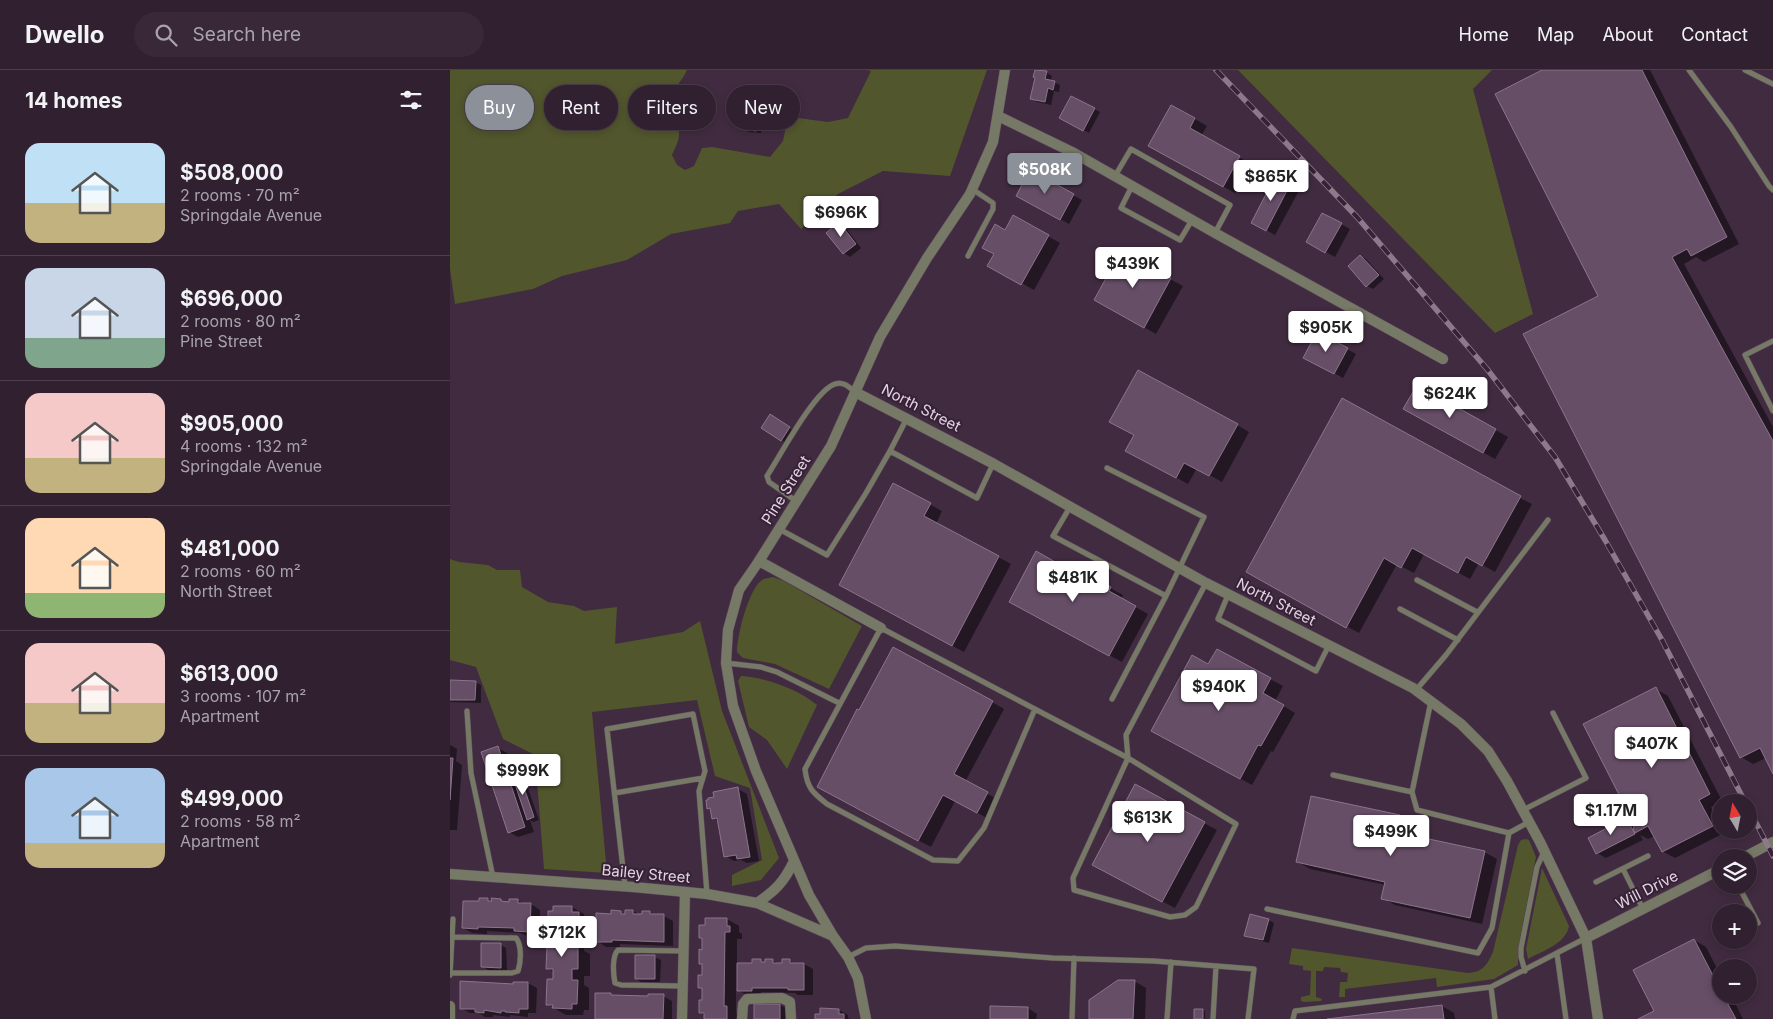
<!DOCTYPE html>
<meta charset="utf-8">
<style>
body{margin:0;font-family:Inter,sans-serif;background:#392838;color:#f1f3f6;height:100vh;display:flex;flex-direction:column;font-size:19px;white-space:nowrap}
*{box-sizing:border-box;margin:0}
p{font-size:16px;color:#a8a3ab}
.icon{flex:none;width:28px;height:28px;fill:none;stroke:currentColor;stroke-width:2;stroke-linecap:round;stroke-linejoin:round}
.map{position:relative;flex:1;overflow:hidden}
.details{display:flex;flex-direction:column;background:#312030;width:450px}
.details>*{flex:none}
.top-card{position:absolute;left:15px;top:15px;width:475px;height:45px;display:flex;gap:10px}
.needle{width:32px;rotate:350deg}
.buttons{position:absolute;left:1262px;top:724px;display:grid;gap:10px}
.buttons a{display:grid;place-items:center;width:45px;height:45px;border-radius:50%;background:#312030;box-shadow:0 2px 8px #0003,0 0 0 1px #4c3e4c;font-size:25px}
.price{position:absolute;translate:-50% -42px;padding:0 11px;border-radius:5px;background:#fff;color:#222;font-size:16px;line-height:32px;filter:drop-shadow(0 1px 2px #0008)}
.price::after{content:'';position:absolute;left:50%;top:30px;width:15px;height:11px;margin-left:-8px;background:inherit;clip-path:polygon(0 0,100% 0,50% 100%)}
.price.selected{background:#8c9099;color:#fff}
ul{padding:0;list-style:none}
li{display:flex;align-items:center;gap:15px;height:125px;padding:0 25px}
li+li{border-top:1px solid #4c3e4c}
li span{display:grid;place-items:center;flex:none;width:140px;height:100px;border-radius:15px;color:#555}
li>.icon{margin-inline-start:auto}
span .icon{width:60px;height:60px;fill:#fffc;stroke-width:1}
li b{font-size:21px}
h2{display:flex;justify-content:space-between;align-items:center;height:60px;padding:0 25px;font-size:21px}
.tag{padding:0 18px;border-radius:22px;background:#312030;box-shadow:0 2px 8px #0003,0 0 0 1px #4c3e4c;font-size:18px;line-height:45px}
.tag.selected{background:#8c9099;color:#fff}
header{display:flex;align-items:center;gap:30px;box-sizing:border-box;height:70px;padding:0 25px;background:#312030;border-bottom:1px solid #4c3e4c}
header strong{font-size:24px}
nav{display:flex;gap:28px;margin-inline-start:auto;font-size:18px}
.search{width:350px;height:45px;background:#392838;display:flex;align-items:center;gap:12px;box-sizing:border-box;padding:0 18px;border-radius:28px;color:#a8a3ab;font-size:19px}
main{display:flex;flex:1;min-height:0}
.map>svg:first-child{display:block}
.green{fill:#51562d}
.shadow{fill:#0007}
.building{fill:#664e66;stroke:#8d748d}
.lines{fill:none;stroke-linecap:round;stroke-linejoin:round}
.service-casing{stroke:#5e495d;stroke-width:6}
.minor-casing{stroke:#5e495d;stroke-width:11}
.tertiary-casing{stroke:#5e495d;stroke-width:11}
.service{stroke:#767965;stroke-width:5}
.minor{stroke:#767965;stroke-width:10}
.tertiary{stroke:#767965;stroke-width:10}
.rail-casing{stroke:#8c7a8b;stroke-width:5.5}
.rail{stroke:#362136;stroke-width:4;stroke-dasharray:11;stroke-linecap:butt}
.labels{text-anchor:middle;stroke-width:4;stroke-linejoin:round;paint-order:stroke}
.street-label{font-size:15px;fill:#e3d4e2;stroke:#362136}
</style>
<header>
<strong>Dwello</strong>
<div class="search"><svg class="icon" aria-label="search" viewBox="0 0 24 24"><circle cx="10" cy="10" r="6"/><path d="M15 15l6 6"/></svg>Search here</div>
<nav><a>Home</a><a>Map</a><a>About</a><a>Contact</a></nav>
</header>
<main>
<section class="details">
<h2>14 homes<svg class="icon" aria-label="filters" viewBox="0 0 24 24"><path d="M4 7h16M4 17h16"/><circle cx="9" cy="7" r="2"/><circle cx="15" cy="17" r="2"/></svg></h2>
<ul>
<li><span style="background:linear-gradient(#bfe0f5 60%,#c2b280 0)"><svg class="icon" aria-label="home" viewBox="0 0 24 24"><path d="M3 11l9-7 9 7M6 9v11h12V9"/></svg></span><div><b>$508,000</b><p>2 rooms · 70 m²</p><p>Springdale Avenue</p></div></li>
<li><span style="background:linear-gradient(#c9d6e8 70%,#7fa58c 0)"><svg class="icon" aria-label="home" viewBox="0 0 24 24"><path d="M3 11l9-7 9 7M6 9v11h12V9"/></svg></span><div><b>$696,000</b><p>2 rooms · 80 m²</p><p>Pine Street</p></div></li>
<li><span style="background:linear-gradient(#f6c9c9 65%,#c2b280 0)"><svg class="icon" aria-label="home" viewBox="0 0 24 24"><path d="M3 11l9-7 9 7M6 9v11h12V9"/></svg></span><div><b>$905,000</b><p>4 rooms · 132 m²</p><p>Springdale Avenue</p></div></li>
<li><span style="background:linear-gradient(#ffd9b3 75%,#8fb573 0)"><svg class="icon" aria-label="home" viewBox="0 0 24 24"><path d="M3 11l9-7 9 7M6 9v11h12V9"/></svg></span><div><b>$481,000</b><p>2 rooms · 60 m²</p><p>North Street</p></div></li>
<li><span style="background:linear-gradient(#f6c9c9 60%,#c2b280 0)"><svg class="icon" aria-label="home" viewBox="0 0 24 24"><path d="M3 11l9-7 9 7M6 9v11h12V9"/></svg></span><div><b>$613,000</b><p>3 rooms · 107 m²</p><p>Apartment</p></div></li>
<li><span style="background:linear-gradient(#a9c7e8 75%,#c2b280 0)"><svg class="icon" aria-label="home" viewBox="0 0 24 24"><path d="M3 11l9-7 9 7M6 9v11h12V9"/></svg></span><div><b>$499,000</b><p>2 rooms · 58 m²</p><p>Apartment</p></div></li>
</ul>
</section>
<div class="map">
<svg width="1323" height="949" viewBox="0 0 1323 949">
<rect width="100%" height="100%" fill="#412b40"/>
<!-- green -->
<path class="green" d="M0,0H237C232,12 220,21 219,34C217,43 228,52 229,62C230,69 225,78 222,85L227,95L235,100L244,96L252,78L262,77L320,87L333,71L337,51L348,48L378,52L398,48L421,1L416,0H537L500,106L433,101L388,124L351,159L329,134L288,141L280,153L221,164L177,190L112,206L83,219L5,234L0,199Z
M788,0H1042L1023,19L1083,244L1045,263Z
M0,489L9,492L38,495L47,500H70L72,517L98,532L124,536L134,541L167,537L165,574L233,562L250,551L272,641L329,788L311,810L282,816V805L312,790L300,718L265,706L247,630L142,642L157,803L94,799L85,685L53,669L26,597L0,590Z
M323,507L334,511L412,556L379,619L325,594L293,588L287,582C287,566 298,520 312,510C315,508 320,508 323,507Z
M291,606C314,607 350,620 367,635L337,699L317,670L299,657L288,611Z
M1076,769L1079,770L1086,787L1071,863L1068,884V895L1044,909L987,917L986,908L895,919V927H889L890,912H897L898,903L891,902L890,898L874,897L873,901H866V927L872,929L871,931L854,932L851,931V927L860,925L861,901L853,900V896L839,894L842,878L1018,903C1033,902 1037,895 1043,882L1068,775L1071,770Z
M1092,798L1119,856C1116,874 1092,881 1078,889L1076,879Z"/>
<!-- shadow -->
<path class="shadow" d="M1095,0H1200L1289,174L1254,192L1246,187L1234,194L1323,357V701L1316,688L1303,694L1291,687L1150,226Z
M596,2L602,6L601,11L610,15L609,22L604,21L601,35L587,32L582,28Z
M622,27L650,42L639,63L611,48Z
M722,36L757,56L751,66L801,94L785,123L712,83Z
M307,44L312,48V53L303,52L312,57L311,63L299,62L293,59L297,53L289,48Z
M581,102L632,130L619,154L568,125Z
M828,104L851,117L825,165L811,157Z
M873,144L900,159L885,187L858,172Z
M564,147L610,173L584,220L539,195Z
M389,154L395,157L411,178L400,187L394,183L378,163Z
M672,183L733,216L706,264L646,230Z
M910,186L916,189L934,209L923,219L917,216Z
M868,263L906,284L893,308L855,287Z
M968,317L1058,367L1045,389L955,339Z
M326,349L344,361L337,373L331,370Z
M787,355L799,362L772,412L747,398L738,414L689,387L685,365Z
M444,415L492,441L486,454L561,494L514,582L402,522Z
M1070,428L1082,434L1045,502L1029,493L1020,509L974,484L964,503L947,494L909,563L809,509Z
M617,494L673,525L671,529L698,544L672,592L572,538L615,498Z
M767,580L833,616L825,631L845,643L823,682L821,681L802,715L714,667Z
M0,612H25L31,615V633L0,632Z
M1206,619L1218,626L1272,731L1261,737L1274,763L1225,788L1212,781L1205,766L1198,769L1190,765L1193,770L1156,788L1147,783L1176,750L1186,755Z
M542,632L554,639L515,712L549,730L539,749L505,731L481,777L381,724Z
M0,675L7,679L6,691L12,695L7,760H0Z
M48,678L57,683L64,706L69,704L74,707L89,750L83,752L80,750L84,762L68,767L59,762Z
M685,716L767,760L725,838L655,801Z
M288,719L297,724L309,791L297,793L291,790L284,791L275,786L269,752L263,748L262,740L258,738Z
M949,746L962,753L959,766L1034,782L1047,789L1032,854L945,835L933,828L936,815L860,799L848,792Z
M38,829L43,832L60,833L67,830L74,834H81L90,840L89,866L75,865L70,863L37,861V864L22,863L13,858L30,833Z
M104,837H122L134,844V847L141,850L140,871H134V881L140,884V906H134V915L139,918V940H134L133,945H116L97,934L104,911V902L98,899L104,877V867L99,864Z
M176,841H183L190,845H193V842H200L206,846H214L223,851V876L170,874V877H156L147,871L162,845L170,842L176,845Z
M277,849L289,856V862L292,864V869H287V894H303L310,890L316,893L322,890L329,894H333V890L340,891L346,894H354L363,899V925H348L345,923L311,922V926L297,925L286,919V943L289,944V949H255V946L250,943L253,931V919L249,917L253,906V895L250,893L253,881L254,869L251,868L257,856Z
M818,850L824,853L819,873L801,868L796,865Z
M1244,870L1256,877L1271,906V925H1281L1293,949H1189L1205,941Z
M51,875L56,878L57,900H38L33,897Z
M205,887L211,890L210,912H191L186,909Z
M684,911L696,918L695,949H640Z
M64,913H78L87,918L86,943H78V947L60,945V947L43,945V947H35L29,943H20L11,938L64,915Z
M160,925L164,927L199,928L213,926L222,931V949H146Z
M330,935L336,938V949H305Z
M992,936L1004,943L1005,949H887Z
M578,938L587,944L586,949H541Z
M389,940L398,945V948L400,949H366L371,945Z
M753,940L755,941V949H745Z"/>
<!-- building -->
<path class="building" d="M585,0L597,1L595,9L605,11L603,20L598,18L595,32L580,29L585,8L583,7Z
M1092,0H1192L1277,167L1241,186L1237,179L1222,187L1323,371V704L1310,678L1290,688L1073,264L1148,226L1045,24Z
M621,26L645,38L633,61L609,48Z
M721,35L745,48L740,58L790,86L773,117L698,76Z
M288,42L307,43L306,51L288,49Z
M293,52L307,53L306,61L292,59Z
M580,100L624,124L610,150L566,126Z
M827,103L842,111L816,161L801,153Z
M872,143L892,153L875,183L856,172Z
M563,145L599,165L571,215L537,196L544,184L532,178L545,154L555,160Z
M389,152L406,174L393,184L376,163Z
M671,181L721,208L694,258L644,230Z
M910,185L929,205L916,217L898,196Z
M867,262L898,278L884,304L853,288Z
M688,300L788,354L759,406L734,393L726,408L675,381L684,365L659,352Z
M967,315L1046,359L1033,383L953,339Z
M892,328L1071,426L1032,496L1016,487L1008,503L962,478L951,498L934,488L896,558L796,502Z
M320,344L340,357L331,371L311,358Z
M443,413L481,433L474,446L549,486L502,576L389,515Z
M586,481L614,497L617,493L661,517L659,521L686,536L659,586L559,532Z
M443,577L543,631L504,704L538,722L527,743L493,725L468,771L367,717L407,639L409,640Z
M767,579L821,608L813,623L834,635L811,676L808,675L790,709L701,661L742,585L758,594Z
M0,610L26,611L25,630H0Z
M1206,617L1260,724L1249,730L1263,756L1212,782L1198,756L1185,763L1183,759L1184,754L1133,654Z
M48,676L75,757L58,763L31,682Z
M0,688H3L0,730Z
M69,703L84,747L77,750L62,705Z
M685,714L755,752L712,832L642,795Z
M288,717L300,787L287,789L286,785L274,787L267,748L262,749L260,738L257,739L256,730H258V728L264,727L263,722Z
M861,726L950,745L946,762L1035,781L1020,848L931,829L935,812L846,792Z
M1176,748L1185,764L1146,784L1138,768Z
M29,828H38V831H42L41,828L51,829V831L59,832V829H68V833H81L80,862L64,861V858L28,857V859L12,858L13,831H29Z
M103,836H122V842H129V865H122V876H128V899H122V910H128L127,934H122V939L102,938L103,935H96L97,909H103V899H96L97,876H103V865H98V841H103Z
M161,840L171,841V844H175V840H183V844H192V841H200V844H214V872L162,870V872H146V843L161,844Z
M800,844L819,849L813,870L794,866Z
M255,848H277V856H280V862H275L274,936H277V949H254V943H249V930H252V918H248V905H252V894H249V879L252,880V868H249V855H255Z
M1244,869L1271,921V925H1273L1286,949H1188L1204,941L1183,900Z
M31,873H51V898L31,897Z
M185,885H205V909H185Z
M302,889H311V892H315V889H323V893H332V889H340V893H354V920H338V918H302V921H287V893H302Z
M668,910H685L683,949H639V930Z
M10,911L63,914V912H78V939H69V943L55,942V941H51V943L34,940V943L25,942V939H10Z
M145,923H161V925L198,926V924H214L213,949H145Z
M304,934H330V949H304Z
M992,935L994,949H877Z
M540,936L578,937V949H540Z
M370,938L389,939V944H394V949H365V944H370Z
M744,939H753V949H744Z"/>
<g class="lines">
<!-- service casing -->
<g class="service-casing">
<path id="service" d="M1239,0L1281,57L1319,116L1323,120
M1295,0L1323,14
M665,106L681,79L780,135L765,163
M682,116L671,138L730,170L742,150
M518,186L543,139V133L522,119
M1323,271L1295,285L1323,341
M457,348L440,381L527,428L543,394
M346,431L319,412L317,406C330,386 365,320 385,314C393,311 399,317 405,322
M620,437L603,466L716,526L754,447L657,398
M329,459L377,485L416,423L440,381
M967,510L1027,542
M778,525L768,549L866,601L879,575
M950,539L1008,570
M276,593L311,597L327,602L389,633
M966,620L996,585L1098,450
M662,629L716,526
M585,639L534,758L508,791L483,790L377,734C363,723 357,718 355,699L431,558L678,688L623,808L624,820L720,847L735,845L746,837L786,754L678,688L676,665L756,513
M17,641L21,703L43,807
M883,705L962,722L981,631
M962,722L967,740L1059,763L1079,752
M165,723L253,708
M1073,740L1136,708L1103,643
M1173,799L1193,839
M1146,812L1198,786
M1288,815L1308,853
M175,816L157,659L243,644L255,701L249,721L257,824
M817,839L1028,883L1042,858L1059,763
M1107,884L1116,949
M398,887L416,878L445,876L603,888L704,891L804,899L798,949
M1075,901L1071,887V878L1087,797L1094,782
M1,903H62L68,901C71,892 72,875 66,868L2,867
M0,905L3,849
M233,916L171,915L165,913C163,903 162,886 168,880L233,881
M1041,917L1045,949
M622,949L624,888
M717,949L721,892
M763,949L766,896
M843,949L845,941L1041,917L1136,868"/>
</g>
<!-- minor casing -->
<g class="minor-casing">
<path id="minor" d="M548,46L624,83L765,163L993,289
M405,322L544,394L756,513L963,618L1011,654L1038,681L1057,711L1090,772L1136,868L1148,949
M309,491L431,558
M1293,788L1323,772
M1136,868L1271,799
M0,936V949
M232,949L235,822
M292,949L293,934L297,929L332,928L340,932L341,949"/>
</g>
<!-- tertiary casing -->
<g class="tertiary-casing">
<path id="tertiary" d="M0,804L183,817L257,824L307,833L383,866
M307,833C325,821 334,812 344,791
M416,949L408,908L398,887L383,866L359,825L306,701L283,636L276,593L278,560L289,520L309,491L381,376L430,267L477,188L520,124L543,72L555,0"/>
</g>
<!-- service -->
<use href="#service" class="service"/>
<!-- minor -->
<use href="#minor" class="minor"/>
<!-- tertiary -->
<use href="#tertiary" class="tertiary"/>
<!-- rail casing -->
<g class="rail-casing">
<path id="rail" d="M766,0L907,147L1037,299L1105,387L1155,470L1212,570L1295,732
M1299,739L1323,786"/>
</g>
<!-- rail -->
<use href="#rail" class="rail"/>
</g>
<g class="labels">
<!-- street labels -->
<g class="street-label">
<text transform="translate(471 338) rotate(27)" y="5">North Street</text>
<text transform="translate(336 420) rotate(-58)" y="5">Pine Street</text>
<text transform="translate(826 532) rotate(27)" y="5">North Street</text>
<text transform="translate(196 804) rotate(5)" y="5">Bailey Street</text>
<text transform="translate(1197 820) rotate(-27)" y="5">Will Drive</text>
</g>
</g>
</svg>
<div class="buttons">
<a><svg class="needle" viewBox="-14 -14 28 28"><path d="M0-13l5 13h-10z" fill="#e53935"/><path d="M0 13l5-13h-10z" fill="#a8a3ab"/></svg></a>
<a><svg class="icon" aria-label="layers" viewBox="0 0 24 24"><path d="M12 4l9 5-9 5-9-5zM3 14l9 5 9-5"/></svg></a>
<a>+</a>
<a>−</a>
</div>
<b class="price selected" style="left:595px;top:125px">$508K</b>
<b class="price" style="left:821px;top:132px">$865K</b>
<b class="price" style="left:391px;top:168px">$696K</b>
<b class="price" style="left:683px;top:219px">$439K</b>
<b class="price" style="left:876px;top:283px">$905K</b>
<b class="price" style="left:1000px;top:349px">$624K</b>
<b class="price" style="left:623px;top:533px">$481K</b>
<b class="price" style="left:769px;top:642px">$940K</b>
<b class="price" style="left:1202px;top:699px">$407K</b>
<b class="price" style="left:73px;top:726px">$999K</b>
<b class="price" style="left:1161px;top:766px">$1.17M</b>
<b class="price" style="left:698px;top:773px">$613K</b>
<b class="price" style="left:941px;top:787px">$499K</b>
<b class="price" style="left:112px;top:888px">$712K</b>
<div class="top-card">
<a class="tag selected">Buy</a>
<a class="tag">Rent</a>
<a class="tag">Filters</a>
<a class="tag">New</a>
</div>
</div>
</main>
